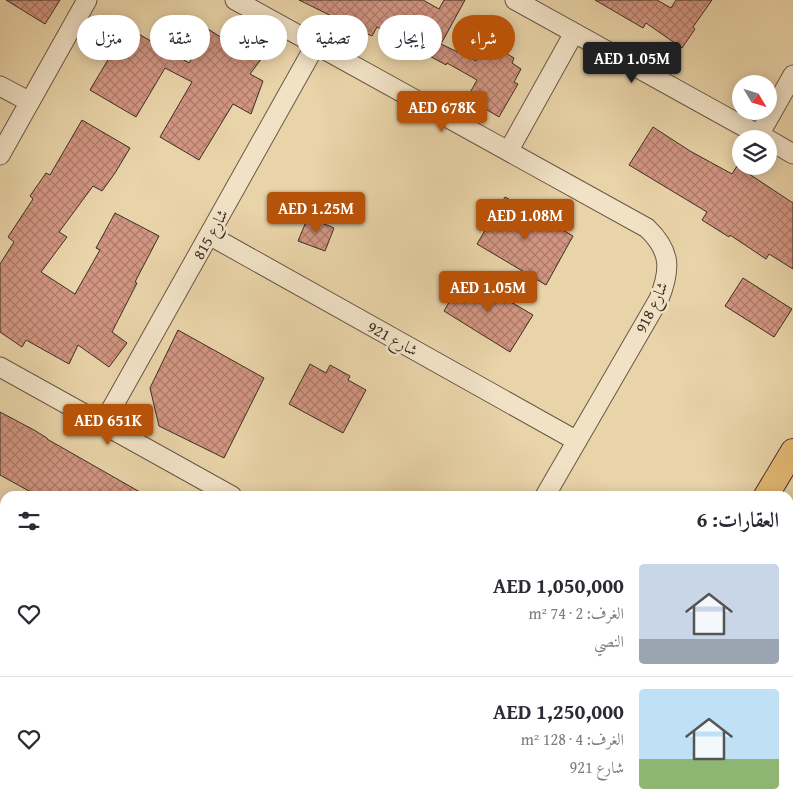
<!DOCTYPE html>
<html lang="ar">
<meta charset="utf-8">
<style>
body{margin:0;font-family:"Gentium Book Plus",Amiri,serif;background:#f7f7f7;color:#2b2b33;direction:rtl;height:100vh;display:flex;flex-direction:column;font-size:19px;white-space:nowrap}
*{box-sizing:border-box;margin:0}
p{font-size:16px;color:#7c7c81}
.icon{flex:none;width:28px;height:28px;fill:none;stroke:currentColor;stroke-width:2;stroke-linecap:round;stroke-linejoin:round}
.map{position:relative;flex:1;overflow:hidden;direction:ltr}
.panel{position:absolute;left:0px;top:491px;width:794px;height:321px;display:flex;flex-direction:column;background:#fff;border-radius:15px 15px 0 0;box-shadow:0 2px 12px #0003;direction:rtl}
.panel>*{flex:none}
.hud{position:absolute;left:15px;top:15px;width:500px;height:45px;direction:rtl;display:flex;gap:10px}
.needle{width:32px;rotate:128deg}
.fabs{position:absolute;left:732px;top:75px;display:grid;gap:10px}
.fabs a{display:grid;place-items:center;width:45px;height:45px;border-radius:50%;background:#fff;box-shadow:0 2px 12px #0003;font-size:25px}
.price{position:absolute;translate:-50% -42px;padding:0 11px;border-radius:5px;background:#b45309;color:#fff;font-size:16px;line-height:32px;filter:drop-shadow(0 1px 2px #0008)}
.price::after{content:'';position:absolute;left:50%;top:30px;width:15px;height:11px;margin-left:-8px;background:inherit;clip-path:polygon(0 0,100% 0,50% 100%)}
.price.on{background:#222;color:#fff}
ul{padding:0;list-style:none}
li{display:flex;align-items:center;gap:15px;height:125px;padding:0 15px}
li+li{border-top:1px solid #e1e1e2}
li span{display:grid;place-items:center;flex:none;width:140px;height:100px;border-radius:5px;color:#555}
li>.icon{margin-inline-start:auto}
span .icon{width:60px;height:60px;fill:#fffc;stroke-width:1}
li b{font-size:21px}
h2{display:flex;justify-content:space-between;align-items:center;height:60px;padding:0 15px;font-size:21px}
.chip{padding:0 18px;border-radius:22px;background:#fff;box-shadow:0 2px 12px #0003;font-size:18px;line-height:45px}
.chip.on{background:#b45309;color:#fff}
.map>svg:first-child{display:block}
.building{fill:url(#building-cross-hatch);stroke:#3d2f25}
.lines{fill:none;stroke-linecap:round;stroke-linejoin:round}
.minor-casing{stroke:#685846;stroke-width:21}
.major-casing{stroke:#3d2f25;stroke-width:26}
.minor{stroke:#f1e2c6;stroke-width:19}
.major{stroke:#e4ba74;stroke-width:24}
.labels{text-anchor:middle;stroke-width:5;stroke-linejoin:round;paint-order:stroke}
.street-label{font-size:16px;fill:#3d2f25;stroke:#f1e2c6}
</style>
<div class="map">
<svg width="793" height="812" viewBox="0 0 793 812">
<defs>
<pattern id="building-cross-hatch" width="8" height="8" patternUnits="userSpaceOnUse" patternTransform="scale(1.25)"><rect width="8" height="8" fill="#d29581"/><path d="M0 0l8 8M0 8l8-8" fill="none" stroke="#ac7a69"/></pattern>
</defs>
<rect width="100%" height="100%" fill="#e9d3a8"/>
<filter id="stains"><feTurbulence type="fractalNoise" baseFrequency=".004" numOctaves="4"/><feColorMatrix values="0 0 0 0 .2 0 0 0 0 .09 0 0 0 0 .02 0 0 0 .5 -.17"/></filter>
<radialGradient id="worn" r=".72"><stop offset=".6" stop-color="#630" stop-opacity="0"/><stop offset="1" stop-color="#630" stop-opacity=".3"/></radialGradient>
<!-- building -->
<path class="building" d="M6,0H60L45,24Z
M299,0H423L439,9L444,0H465L441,44L476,61L487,42L514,58L512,63L521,69L514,82L518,84L499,117L467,98L477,80L447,63L446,65L377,27L372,36Z
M595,0H657L671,8L676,0H712L693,27L695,29L682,48L646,23L643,28Z
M123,25L189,63L208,29L241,50L243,46L262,58L250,74L263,81L251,114L233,104L199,160L160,137L192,82L165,68L136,117L90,90L112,53L108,51Z
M82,120L130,148L115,173L102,191L93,186L59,232L67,237L41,272L75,294L100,250L96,248L115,213L159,236L135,282L137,283L112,332L127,343L109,367L78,345L69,364L26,340L22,347L0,332V264L14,242L8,237L33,199L30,196L46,173L50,175Z
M653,127L690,151L732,174L737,166L793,203V269L769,254L766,259L730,235L729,237L702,220L707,212L629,165Z
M505,197L573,236L546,285L477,244Z
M308,217L334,228L325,251L298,241Z
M465,275L533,315L510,352L444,311Z
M743,278L792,309L774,337L725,306Z
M178,330L264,378L224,458L159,426L150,388Z
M310,364L326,373L330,365L350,376L348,380L366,390L343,433L289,404Z
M0,412L34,430L47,438V439L147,496H38L0,475Z"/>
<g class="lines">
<!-- minor casing -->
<g class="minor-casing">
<path id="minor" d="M235,0L647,228C671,251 671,269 659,299L545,496
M515,0L766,139
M0,86L30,102
M759,135L793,75
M769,140L793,154
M509,150L574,33
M0,155L87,0
M209,235L577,441
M0,367L232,496
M103,424L316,44
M0,617L5,620
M106,812L108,808
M360,812L363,808
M680,812L681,808"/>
</g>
<!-- major casing -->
<g class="major-casing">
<path id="major" d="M766,496L793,451
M789,575L793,568
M578,812L581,808
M648,812L650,808"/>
</g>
<!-- minor -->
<use href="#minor" class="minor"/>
<!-- major -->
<use href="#major" class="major"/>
</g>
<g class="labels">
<!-- street labels -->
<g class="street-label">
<text transform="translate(210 234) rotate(-61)" y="6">شارع 815</text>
<text transform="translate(651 307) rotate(-64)" y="6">شارع 918</text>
<text transform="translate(393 338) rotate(29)" y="6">شارع 921</text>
</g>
</g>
<rect width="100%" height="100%" filter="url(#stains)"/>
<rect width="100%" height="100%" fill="url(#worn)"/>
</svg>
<div class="fabs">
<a><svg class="needle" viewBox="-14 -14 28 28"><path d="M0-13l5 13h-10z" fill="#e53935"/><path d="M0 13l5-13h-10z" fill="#7c7c81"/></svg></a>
<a><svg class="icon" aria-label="layers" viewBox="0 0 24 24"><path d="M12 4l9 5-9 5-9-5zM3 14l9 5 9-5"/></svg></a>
</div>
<b class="price on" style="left:632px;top:84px">AED 1.05M</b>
<b class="price" style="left:442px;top:133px">AED 678K</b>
<b class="price" style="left:316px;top:234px">AED 1.25M</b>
<b class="price" style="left:525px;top:241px">AED 1.08M</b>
<b class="price" style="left:488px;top:313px">AED 1.05M</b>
<b class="price" style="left:108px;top:446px">AED 651K</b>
<div class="hud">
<a class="chip on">شراء</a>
<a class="chip">إيجار</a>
<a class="chip">تصفية</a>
<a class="chip">جديد</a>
<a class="chip">شقة</a>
<a class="chip">منزل</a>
</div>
<section class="panel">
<h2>العقارات: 6<svg class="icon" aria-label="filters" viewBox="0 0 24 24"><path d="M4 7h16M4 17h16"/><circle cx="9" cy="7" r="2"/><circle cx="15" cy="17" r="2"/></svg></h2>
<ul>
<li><span style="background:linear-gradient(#c9d6e8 75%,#9aa5b1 0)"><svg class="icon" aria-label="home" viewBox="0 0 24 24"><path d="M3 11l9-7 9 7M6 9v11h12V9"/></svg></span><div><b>AED 1,050,000</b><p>الغرف: 2 · 74 m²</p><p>النصي</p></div><svg class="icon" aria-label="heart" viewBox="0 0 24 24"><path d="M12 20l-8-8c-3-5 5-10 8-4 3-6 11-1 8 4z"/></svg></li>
<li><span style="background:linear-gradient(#bfe0f5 70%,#8fb573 0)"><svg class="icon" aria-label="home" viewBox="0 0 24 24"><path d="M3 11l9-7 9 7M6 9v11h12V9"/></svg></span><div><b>AED 1,250,000</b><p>الغرف: 4 · 128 m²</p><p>شارع 921</p></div><svg class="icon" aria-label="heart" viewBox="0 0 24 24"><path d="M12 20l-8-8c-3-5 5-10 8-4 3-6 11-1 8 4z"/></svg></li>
</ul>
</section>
</div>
